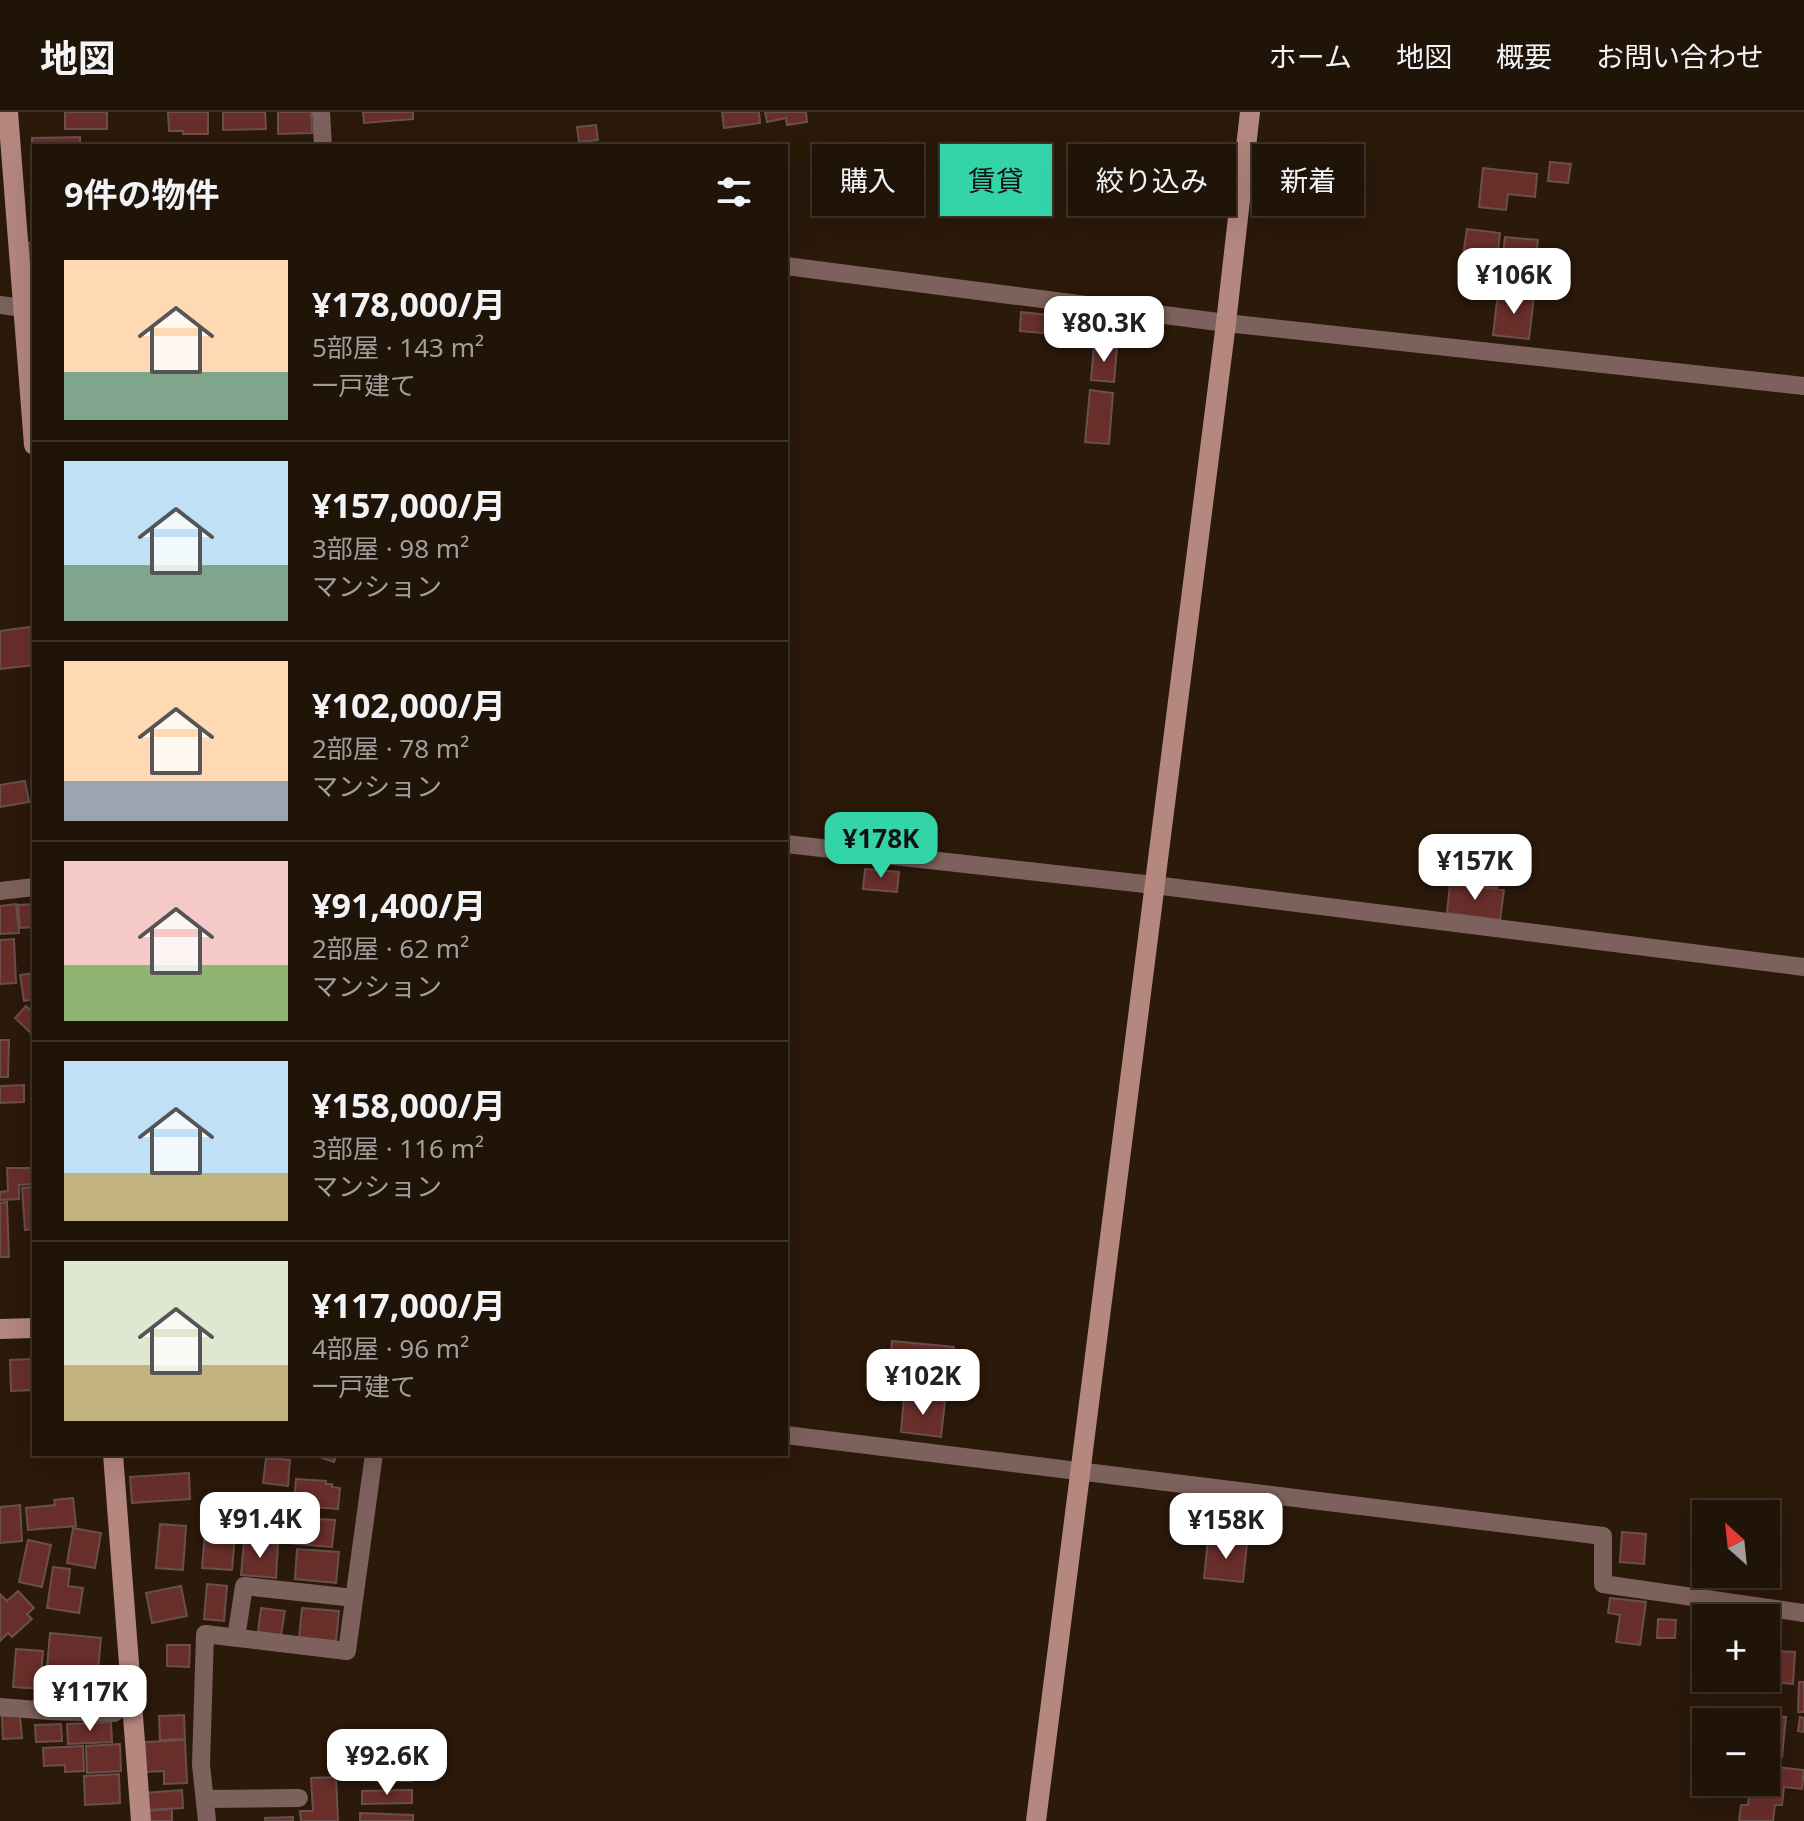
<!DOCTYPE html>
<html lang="ja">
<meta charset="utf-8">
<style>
body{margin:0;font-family:"Noto Sans","Noto Sans JP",sans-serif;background:#281c12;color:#f1f3f6;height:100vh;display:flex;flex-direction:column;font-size:30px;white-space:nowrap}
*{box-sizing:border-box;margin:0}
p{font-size:26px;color:#a29e9c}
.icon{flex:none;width:44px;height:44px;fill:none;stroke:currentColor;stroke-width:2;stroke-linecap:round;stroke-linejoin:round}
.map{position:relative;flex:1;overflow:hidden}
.details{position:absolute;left:32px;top:32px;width:756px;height:1312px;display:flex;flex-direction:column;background:#201308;border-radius:0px;box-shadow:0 8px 32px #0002,0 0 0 2px #3d3229}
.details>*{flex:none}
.guide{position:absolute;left:812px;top:32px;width:760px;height:72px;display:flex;gap:16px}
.needle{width:52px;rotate:333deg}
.tools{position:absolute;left:1692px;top:1388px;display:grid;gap:16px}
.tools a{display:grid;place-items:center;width:88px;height:88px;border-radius:0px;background:#201308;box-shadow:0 8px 32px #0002,0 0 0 2px #3d3229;font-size:40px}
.price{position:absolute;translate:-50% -68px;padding:0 18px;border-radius:16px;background:#fff;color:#222;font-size:26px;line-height:52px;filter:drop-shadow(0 2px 4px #0008)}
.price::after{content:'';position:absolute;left:50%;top:48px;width:24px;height:18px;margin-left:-12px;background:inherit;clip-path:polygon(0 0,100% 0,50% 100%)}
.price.selected{background:#33d4a8;color:#111}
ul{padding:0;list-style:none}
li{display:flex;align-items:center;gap:24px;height:200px;padding:0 32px}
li+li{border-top:2px solid #3d3229}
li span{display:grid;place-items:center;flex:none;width:224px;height:160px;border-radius:0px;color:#555}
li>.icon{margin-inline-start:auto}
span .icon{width:96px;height:96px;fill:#fffc;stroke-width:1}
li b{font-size:34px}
h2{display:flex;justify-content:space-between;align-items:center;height:96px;padding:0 32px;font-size:34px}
.pill{padding:0 28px;border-radius:0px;background:#201308;box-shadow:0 8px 32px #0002,0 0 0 2px #3d3229;font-size:28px;line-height:72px}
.pill.selected{background:#33d4a8;color:#111}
header{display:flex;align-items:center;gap:48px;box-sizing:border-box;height:112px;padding:0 40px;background:#201308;border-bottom:2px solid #3d3229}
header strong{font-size:38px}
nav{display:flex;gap:44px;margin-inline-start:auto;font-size:28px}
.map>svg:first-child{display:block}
.building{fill:#682e2a;stroke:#6b4f4c;stroke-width:2}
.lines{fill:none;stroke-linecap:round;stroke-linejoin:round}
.street{stroke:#7d615c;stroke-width:18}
.secondary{stroke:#b4877f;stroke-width:20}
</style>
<header>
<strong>地図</strong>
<nav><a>ホーム</a><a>地図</a><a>概要</a><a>お問い合わせ</a></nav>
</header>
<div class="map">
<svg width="1804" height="1709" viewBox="0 0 1804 1709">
<rect width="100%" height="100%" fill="#2b190a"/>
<!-- building -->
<path class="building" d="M65,0H107V17H65Z
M168,0H208V22H183V19H169Z
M223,0H265L266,17L223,18Z
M278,0H311L312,21L278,22Z
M363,0H413V7L364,11Z
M722,0H759L760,11L724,16Z
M765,0H806L807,10L787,13L786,6L767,10Z
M596,13L598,28L579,30L577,15Z
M80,25V34H34V50H32V26Z
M1550,50L1571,52L1568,71L1548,69Z
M1483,56L1537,62L1535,85L1508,82L1506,98L1479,95Z
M1467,117L1500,121L1497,147L1463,144Z
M1505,125L1538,128L1535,154L1502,150Z
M34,130V163H30L28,131Z
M1498,180L1534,184L1529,227L1493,223Z
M1021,200L1057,204L1056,222L1020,219Z
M1094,234L1117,236L1114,270L1091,268Z
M1090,278L1113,281L1109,332L1085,330Z
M30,515L34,553L0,557V519Z
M25,669L29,690L0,695V673Z
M1461,754L1499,758L1497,776L1458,772Z
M865,757L899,760L897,780L863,777Z
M1450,772L1504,778L1500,808L1447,801Z
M16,792L19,821L0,822V794Z
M34,792V815L20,816L18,793Z
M14,827L16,871L0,872V828Z
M34,861V887L24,889L20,863Z
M26,894L34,902V924L15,906Z
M0,928H9L8,965H0Z
M24,973V990L0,991V974Z
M32,1053H34V1117L25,1118L22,1076L33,1075Z
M7,1056H31V1072L19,1073V1087L0,1088V1080L8,1079Z
M7,1090L9,1145H0V1091Z
M892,1229L954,1235L950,1272L888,1266Z
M32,1247V1253H34V1278L11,1279L10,1248Z
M904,1285L945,1289L941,1325L901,1320Z
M311,1342H337L334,1350Z
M266,1346L290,1348L288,1374L263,1371Z
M189,1361L190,1387L132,1391L130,1365Z
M296,1367L326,1369V1372H332V1375L340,1376L338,1397L312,1395L311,1401L293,1400Z
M73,1386L76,1414L28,1418L26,1396L55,1393L54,1388Z
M1208,1386L1257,1391L1254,1422L1205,1417Z
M20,1393L22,1429L0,1431V1395Z
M260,1396L282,1397L281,1425H264L265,1416H259Z
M240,1397L255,1398L254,1423H239Z
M289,1405L335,1408L332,1435L287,1431Z
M160,1412L186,1414L183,1458L156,1456Z
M73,1416L101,1421L95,1456L67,1451Z
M1622,1420L1646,1422L1644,1452L1620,1450Z
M205,1421L235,1423L232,1458L202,1456Z
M28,1428L51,1433L42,1475L19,1470Z
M1208,1428L1247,1432L1243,1470L1204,1466Z
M244,1429L278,1432L276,1466L241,1463Z
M297,1437L339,1440L336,1471L295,1467Z
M53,1455L70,1457L68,1474L83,1476L79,1501L47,1496Z
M207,1472L227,1474L224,1509L204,1507Z
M181,1474L187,1504L152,1511L146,1481Z
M18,1479L34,1496L27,1502L32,1507L12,1525L8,1521L0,1529V1482L7,1489Z
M1610,1486L1646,1490L1640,1533L1616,1530L1620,1503L1608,1501Z
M261,1496L285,1499L281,1523L258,1520Z
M302,1496L339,1499L336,1529L299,1526Z
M1658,1507L1676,1508L1675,1526H1657Z
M50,1521L101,1526L98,1558L70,1555V1558L47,1556Z
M167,1533H190L189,1555L167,1554Z
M16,1537L43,1539L40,1577L13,1575Z
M1775,1539L1795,1540L1793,1572L1773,1570Z
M72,1564H112V1588H72Z
M1799,1570H1804V1600H1798Z
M20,1603L22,1626L3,1627L2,1604Z
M184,1603L185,1627L160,1628L159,1604Z
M1757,1603L1786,1605L1782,1645L1766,1644V1610H1757Z
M1800,1605L1804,1606V1620L1798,1619Z
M111,1610L112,1630L68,1632L67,1612Z
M61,1612L62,1629L36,1630L35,1613Z
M185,1628L187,1671L164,1672V1659L146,1660L145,1630Z
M120,1632L121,1659L87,1661L86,1634Z
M83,1634L84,1659L65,1660V1653L44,1654L43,1636Z
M358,1643L413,1644L412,1669L357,1668Z
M1766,1654L1804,1658L1802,1677L1784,1675L1782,1693H1775L1773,1709H1739L1741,1693H1748L1750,1670H1766Z
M119,1662L120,1691L85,1693L84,1664Z
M336,1665L338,1709H301L300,1699H313L311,1666Z
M182,1678L183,1696L146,1698L145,1681Z
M412,1678V1691L362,1692V1679Z
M172,1697V1709H146V1699Z
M360,1701L413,1703V1709H360Z
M293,1705V1709H265V1706Z"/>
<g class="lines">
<!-- street -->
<path class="street" d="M321,0L323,34
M786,154L1226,211L1804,274
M0,193L23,196
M786,732L1154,773L1804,855
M0,779L34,775
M786,1323L1603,1424V1472L1804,1501
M236,1526L244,1474L354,1486
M0,1595L50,1599L114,1601L132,1589
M205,1687L299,1686
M207,1709L201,1653L205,1522L347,1539L374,1342"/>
<!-- secondary -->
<path class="secondary" d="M8,0L34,333
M0,1217L34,1216
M113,1342L141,1709
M1036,1709L1226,211L1250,0"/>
</g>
</svg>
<div class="tools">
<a><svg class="needle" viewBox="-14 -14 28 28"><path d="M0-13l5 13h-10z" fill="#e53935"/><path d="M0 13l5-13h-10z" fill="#a29e9c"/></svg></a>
<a>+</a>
<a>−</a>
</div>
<b class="price" style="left:1514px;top:204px">¥106K</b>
<b class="price" style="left:1104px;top:252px">¥80.3K</b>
<b class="price selected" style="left:881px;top:768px">¥178K</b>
<b class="price" style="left:1475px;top:790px">¥157K</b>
<b class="price" style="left:923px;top:1305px">¥102K</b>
<b class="price" style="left:260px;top:1448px">¥91.4K</b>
<b class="price" style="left:1226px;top:1449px">¥158K</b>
<b class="price" style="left:90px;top:1621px">¥117K</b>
<b class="price" style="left:387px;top:1685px">¥92.6K</b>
<div class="guide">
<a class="pill">購入</a>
<a class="pill selected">賃貸</a>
<a class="pill">絞り込み</a>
<a class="pill">新着</a>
</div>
<section class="details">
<h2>9件の物件<svg class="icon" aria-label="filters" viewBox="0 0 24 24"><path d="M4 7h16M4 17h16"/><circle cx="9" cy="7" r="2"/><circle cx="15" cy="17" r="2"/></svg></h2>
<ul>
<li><span style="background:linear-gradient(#ffd9b3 70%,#7fa58c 0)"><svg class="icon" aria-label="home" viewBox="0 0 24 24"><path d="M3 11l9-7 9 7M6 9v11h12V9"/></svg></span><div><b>¥178,000/月</b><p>5部屋 · 143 m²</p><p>一戸建て</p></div></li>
<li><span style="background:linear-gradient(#bfe0f5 65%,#7fa58c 0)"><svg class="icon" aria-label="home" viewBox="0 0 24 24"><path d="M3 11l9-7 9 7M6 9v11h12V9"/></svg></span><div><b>¥157,000/月</b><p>3部屋 · 98 m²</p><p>マンション</p></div></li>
<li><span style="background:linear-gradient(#ffd9b3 75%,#9aa5b1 0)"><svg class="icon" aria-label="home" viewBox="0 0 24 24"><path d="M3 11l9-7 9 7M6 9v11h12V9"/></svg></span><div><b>¥102,000/月</b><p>2部屋 · 78 m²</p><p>マンション</p></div></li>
<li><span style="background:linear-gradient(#f6c9c9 65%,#8fb573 0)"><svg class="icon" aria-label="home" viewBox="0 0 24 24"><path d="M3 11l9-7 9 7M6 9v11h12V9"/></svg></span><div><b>¥91,400/月</b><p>2部屋 · 62 m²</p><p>マンション</p></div></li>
<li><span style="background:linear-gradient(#bfe0f5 70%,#c2b280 0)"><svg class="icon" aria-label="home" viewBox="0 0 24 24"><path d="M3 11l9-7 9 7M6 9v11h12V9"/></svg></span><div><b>¥158,000/月</b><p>3部屋 · 116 m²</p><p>マンション</p></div></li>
<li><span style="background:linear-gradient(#dfe7d0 65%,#c2b280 0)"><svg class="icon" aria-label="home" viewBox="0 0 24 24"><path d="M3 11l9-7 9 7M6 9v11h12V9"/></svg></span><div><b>¥117,000/月</b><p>4部屋 · 96 m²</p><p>一戸建て</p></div></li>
</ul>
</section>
</div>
